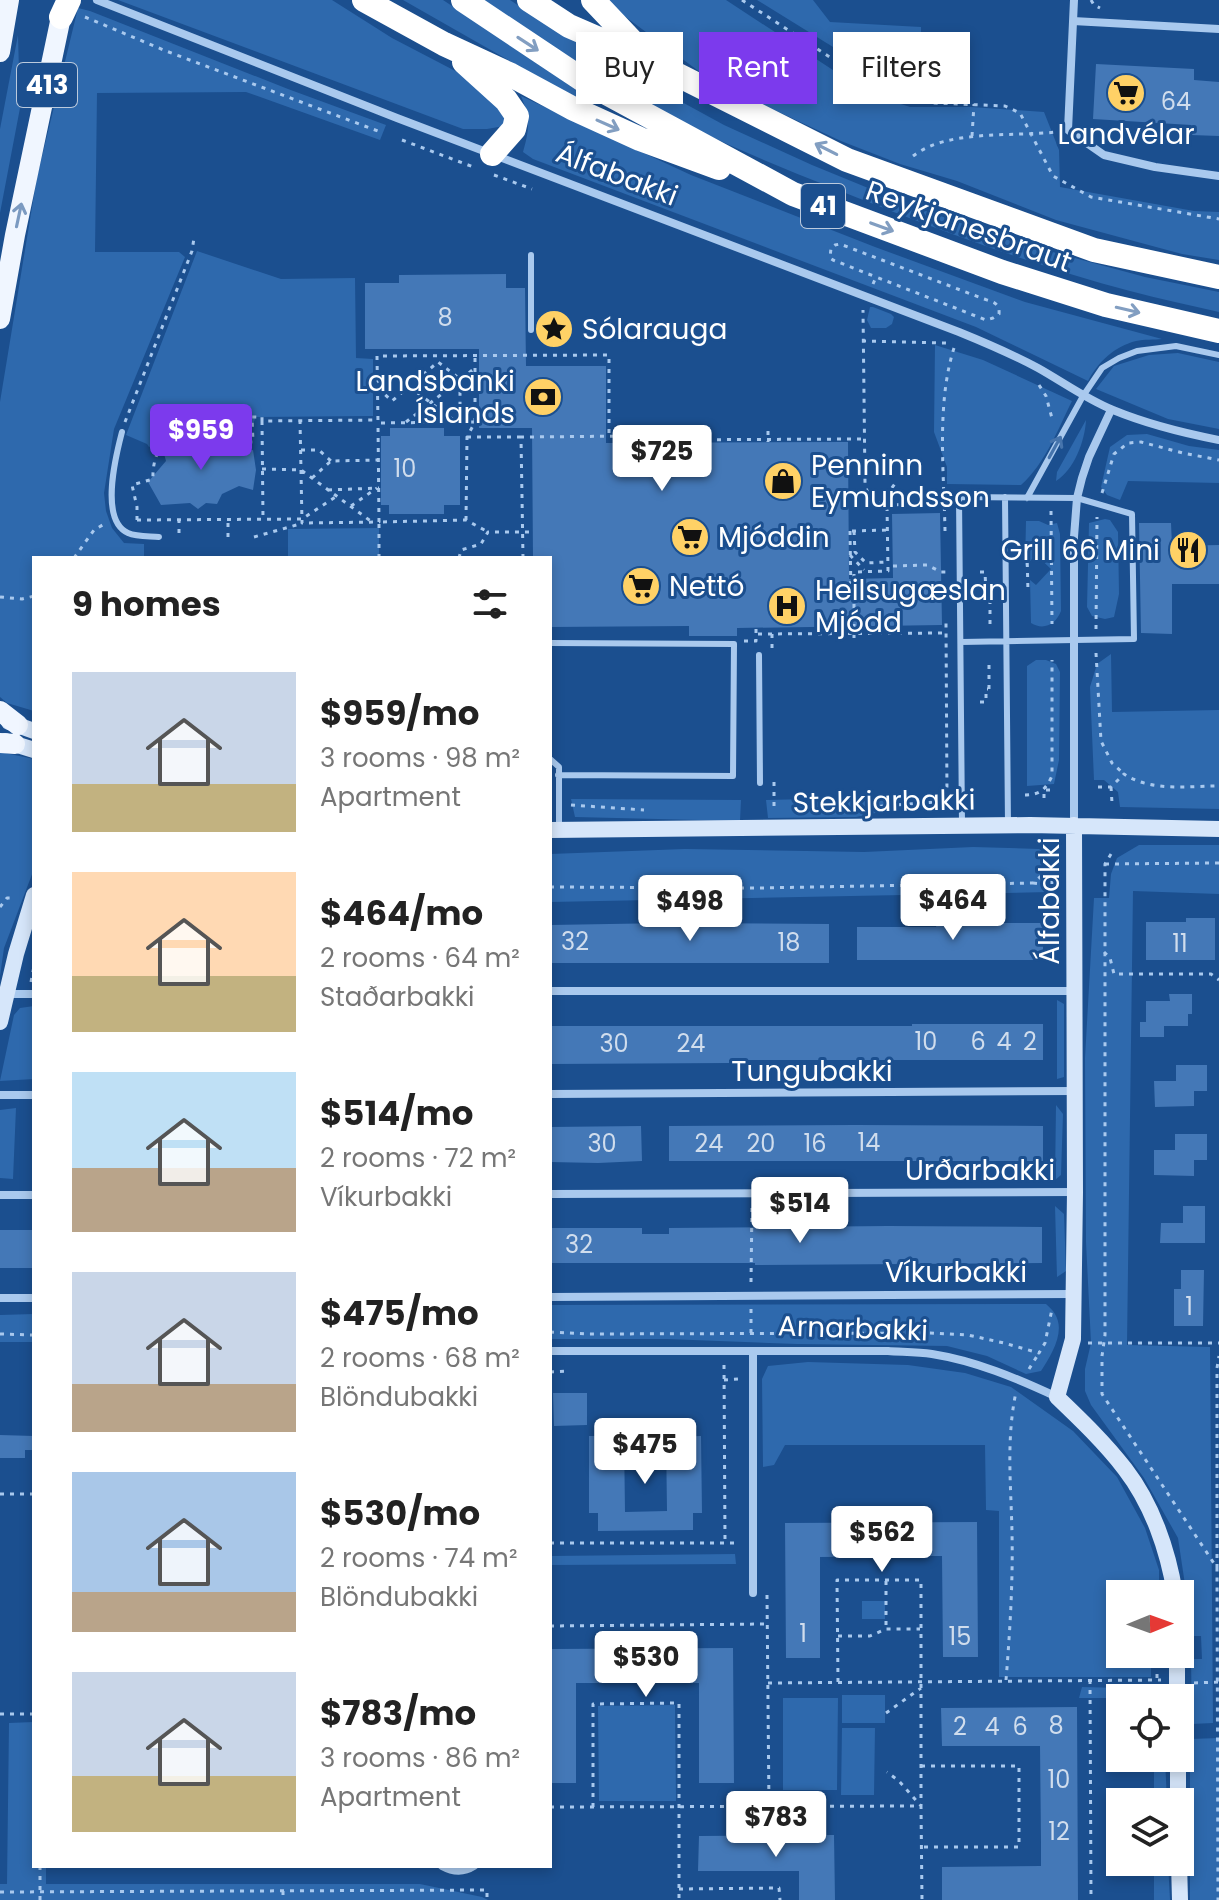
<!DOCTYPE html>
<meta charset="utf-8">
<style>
body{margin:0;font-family:Poppins,sans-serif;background:#f6f6f6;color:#222;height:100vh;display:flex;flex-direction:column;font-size:30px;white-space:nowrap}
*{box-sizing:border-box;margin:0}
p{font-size:26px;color:#767676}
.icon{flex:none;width:44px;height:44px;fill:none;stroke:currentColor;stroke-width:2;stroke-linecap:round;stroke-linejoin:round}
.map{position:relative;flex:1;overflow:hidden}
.side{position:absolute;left:32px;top:556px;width:520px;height:1312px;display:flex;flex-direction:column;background:#fff;border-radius:0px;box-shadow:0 4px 12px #0003}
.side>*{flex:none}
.hud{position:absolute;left:576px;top:32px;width:522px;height:72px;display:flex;gap:16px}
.needle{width:52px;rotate:89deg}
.tools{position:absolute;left:1106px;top:1580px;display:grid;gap:16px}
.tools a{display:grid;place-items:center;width:88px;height:88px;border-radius:0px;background:#fff;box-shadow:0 4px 12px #0003;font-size:40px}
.price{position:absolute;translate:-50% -68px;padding:0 18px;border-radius:8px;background:#fff;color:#222;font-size:26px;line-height:52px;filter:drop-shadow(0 2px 4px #0008)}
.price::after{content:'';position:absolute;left:50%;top:48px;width:24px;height:18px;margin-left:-12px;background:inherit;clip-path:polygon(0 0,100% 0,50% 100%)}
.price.active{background:#7c3aed;color:#fff}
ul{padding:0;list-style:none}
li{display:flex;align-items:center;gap:24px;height:200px;padding:0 40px}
li span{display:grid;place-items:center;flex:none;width:224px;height:160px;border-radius:0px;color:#555}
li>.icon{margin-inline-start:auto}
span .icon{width:96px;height:96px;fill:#fffc;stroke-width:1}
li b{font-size:34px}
h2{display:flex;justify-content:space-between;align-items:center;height:96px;padding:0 40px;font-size:34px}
.tag{padding:0 28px;border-radius:0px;background:#fff;box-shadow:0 4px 12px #0003;font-size:28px;line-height:72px}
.tag.active{background:#7c3aed;color:#fff}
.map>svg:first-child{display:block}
.green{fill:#2e69ad}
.building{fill:#4478b7}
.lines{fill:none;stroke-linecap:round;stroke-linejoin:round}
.path{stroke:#a9c9ee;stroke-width:3;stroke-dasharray:4 6;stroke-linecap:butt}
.lane{stroke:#a9c9ee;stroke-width:6}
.street{stroke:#a9c9ee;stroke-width:8}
.secondary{stroke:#d6e6fa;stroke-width:16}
.primary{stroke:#f0f6ff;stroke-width:20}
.highway{stroke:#fff;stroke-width:24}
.highway-bridge{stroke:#fff;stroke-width:24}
.oneway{stroke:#829ec1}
.oneway2{stroke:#7b9ac1}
.oneway3{stroke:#4674ac}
.labels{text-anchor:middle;stroke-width:6;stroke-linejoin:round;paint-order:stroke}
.number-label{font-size:24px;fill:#d0dded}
.shield{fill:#1b4f8f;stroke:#bbcadd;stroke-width:2}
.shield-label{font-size:26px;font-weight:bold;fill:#fff}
.poi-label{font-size:28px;fill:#fff;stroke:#1b4f8f;text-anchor:start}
.street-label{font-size:28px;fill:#fff;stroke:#1b4f8f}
</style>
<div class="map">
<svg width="1219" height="1900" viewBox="0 0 1219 1900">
<rect width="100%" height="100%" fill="#1b4f8f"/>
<!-- green -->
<path class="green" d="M118,0H332L392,38L463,75L504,109V126L487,129H463Z
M403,0H443L584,93L580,101Z
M481,0H510L537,18L638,78L724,125L812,165L917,208L1023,244L1145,277L1219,292V312C1190,305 1160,299 1130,291C1029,264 930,227 833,188C762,160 690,130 624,92C575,63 528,32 481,0Z
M607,0H726L868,93L910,107H971L1044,112L1059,150L1060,187L1194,211L1219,212V260L1182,254L1056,220L957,181L900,164L841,141L712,81L619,12Z
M757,0H813L830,22L921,27V93L896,86Z
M78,8L90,11L288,89L386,125L380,140L246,92L97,93L95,252H179L185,257L114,429L104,493L106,511L112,528L124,543L144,544V558H34V711L7,703L0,697V402L37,177Z
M18,35L20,108L0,213V129Z
M521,96L691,175L875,247L1025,302L1162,339C1154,340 1144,339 1136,341C1115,346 1098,362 1088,381L976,327L533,159L523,152C530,128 530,118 521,96Z
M197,251L281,279L355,278L356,358L373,359V416L256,417L250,431L237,433L236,435C220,427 193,417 174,428C164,433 160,444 149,447L147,444L126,435Z
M870,307H873L891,314L894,317L892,324L886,328H871L867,320Z
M935,345L983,360L1072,401C1058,429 1045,464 1021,485L947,484V467L934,432Z
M1178,353L1219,362V429L1168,419L1096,389L1114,366L1149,355Z
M1086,420C1085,441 1074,470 1056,481L1057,472Z
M1147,434L1189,446L1219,450V483L1128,481L1120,500L1107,495L1101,487L1110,447L1127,435Z
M1105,519L1110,520L1118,532L1119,594L1114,617L1105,619L1092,616L1087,607L1089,523Z
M1026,521H1039L1048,525L1057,523L1060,534L1061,611C1056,624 1044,631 1031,623L1030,580L1036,585L1051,569L1036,555L1025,566Z
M379,528V558H288V529Z
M1111,654L1112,712L1219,710V809L1120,807L1118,792L1104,780H1094L1090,687L1097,664Z
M1036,660H1046L1056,664L1060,672L1059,760L1054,784L1027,786V666Z
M0,752L34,759V869L4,948L0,976Z
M896,797L895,809L856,817L768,818L766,800Z
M571,799L741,800L740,821L575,817Z
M1139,845H1219V894L1133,891L1127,1345L1210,1347L1213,1723L1192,1724L1191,1659H1202L1201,1636H1190L1187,1598L1178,1538L1144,1478L1091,1405L1085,1391V1369L1091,1343L1086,1242L1085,1058L1094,898H1109L1111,874L1117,858Z
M973,847L1039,849L1046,853L1048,860L1044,868L1050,892L550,902V854L685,849L864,852Z
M1057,1000L1064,1004V1077L1057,1079Z
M34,1006V1079L0,1081L14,1015L20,1008Z
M1056,1105L1063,1114L1061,1175L1055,1180Z
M16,1108L13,1179L0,1178V1110Z
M1055,1206L1064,1214L1066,1271L1057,1277Z
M1046,1304C1049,1307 1053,1310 1055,1314C1066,1332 1051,1355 1041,1371L1026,1374L987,1356L947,1346L797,1344L667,1339H550V1305Z
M34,1314V1342H0V1315Z
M808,1362L908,1365L965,1373L1011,1387L1073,1431L1117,1477L1145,1528L1159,1570V1594H1120V1654H1151V1677H999V1511L986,1510L985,1445H785L774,1465L763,1467L762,1379L768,1366Z
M735,1554L736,1564L550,1565V1556Z
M862,1601H885V1619H862Z
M1082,1687L1163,1689V1698H1079Z
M842,1695H885V1723H842Z
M783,1698H838L837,1790H783Z
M675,1705L676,1801H599L598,1706Z
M34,1722V1866H46V1884H420L482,1897L488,1900H0V1884H7L9,1723Z
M842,1728H875L874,1795H841Z
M1219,1738V1900H1190V1739Z
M1154,1758H1165L1167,1802H1154Z
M1154,1862H1168L1170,1900H1154Z"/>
<!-- building -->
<path class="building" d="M1096,64L1194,69V80L1219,82V136L1191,135V125L1093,119Z
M506,274V288H525L526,366H606V443L848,442L849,579L893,578L892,514L940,513L942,625L737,628V636H689V626L550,627V558H533L532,428H479V349H365V283H399V275Z
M390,428H444V436H460V505H444V514H389V505H381V436H390Z
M198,430L206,438L217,436L222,446L240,453L253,450L256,470L253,490L239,486L222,494L217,504L206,503L198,509L190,503L161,505L148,482L166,461L163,450L175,446L178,435L189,437Z
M1139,523H1171L1172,546L1219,545V584H1172V634L1141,633Z
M1186,918H1215V960H1146V922H1186Z
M669,923L829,924V963H550V925Z
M937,923H1043V960H857V927H936Z
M1169,994H1192V1014H1188V1026H1164V1037H1140V1022H1146V1001H1170Z
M912,1024H1043V1060H729V1063L550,1064V1026H912Z
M1176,1065H1207V1091H1194V1106L1155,1107L1154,1081H1176Z
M855,1125L1043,1126V1161H669V1126Z
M641,1126L642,1161L598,1163L550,1162V1127Z
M1175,1134H1207V1160H1194V1176L1154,1175V1150H1175Z
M1183,1206H1205V1243H1160L1161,1223H1183Z
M888,1226L1042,1227V1263L755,1265V1263H550V1228H642V1234H669V1228Z
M0,1230H34V1268H0Z
M1181,1270H1204L1203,1326H1174V1289H1181Z
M553,1393H587V1425L554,1426Z
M0,1435L34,1436V1450H25V1458H0Z
M589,1436H624L625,1512L667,1511L666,1437L701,1436L702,1513H693V1530L598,1531V1513H589Z
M977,1522L978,1657H943L942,1556H921L820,1557V1658H786L785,1523Z
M733,1648L734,1783H699V1683H576V1783H550V1649Z
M1077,1707L1078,1900H942V1867L1041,1866V1843L1040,1746H942L941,1708Z
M834,1835L835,1900H799V1871H698L699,1836Z"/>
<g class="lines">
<!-- path -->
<path class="path" d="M742,0L879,89L905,98L933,103L1005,106L1020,113L1053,176L1091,197L1219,219
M1091,0L1094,5L1100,8
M85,17L166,51L383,133
M972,136L974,104
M402,140L476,168
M913,156C948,129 1012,137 1056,132
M494,175L532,189
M873,284L876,277L986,320L993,318L999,314C1000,303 993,302 984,299L840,244L835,245L831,248L830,258L833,260L876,277
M862,341L946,343
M377,382L391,373L455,421
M1039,385L1046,396L1053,422
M378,388L392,401L438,362L460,379V422
M300,420L302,523L379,522L378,423
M262,421L263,519
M125,422L192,251L194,238
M406,422L475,368
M475,422L378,423L377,356L609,355V436
M768,431V442
M467,437H521
M637,440L864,439
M637,443V436L646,429
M301,450H319L331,461
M262,469L301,470L372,522
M312,478L331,461L378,460
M328,490L379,488
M1102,493L1114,454L1128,443L1141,442L1183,453L1219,460
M880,504L897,481
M887,505L945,503
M351,506L377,488
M1051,511L1052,624
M179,519V537
M137,520V507L132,485L153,479C151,431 199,409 233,442H253L252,417H262V421L378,420
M137,520L302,519L337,496
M466,520L467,437L475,422V356
M850,531L851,598H854
M852,531L887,530
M854,531L855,552L866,563L887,562
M945,531C944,472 936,401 955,345
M228,537V519
M254,537L300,524
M1027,553L1028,592
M850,555L864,570
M74,558L94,530L106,523
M379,558V522L466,520L488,532
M459,558L461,550L481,544L488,532H532
M523,558L521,437L637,436
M893,566L927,565L941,572H946
M980,572H985L986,593H992
M0,597L22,599L34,596
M990,624V593
M1096,629L1097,517
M758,634L946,633
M772,634V654
M854,638V572L888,571L887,505C874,503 867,496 865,483L863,310
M744,641H756V628
M1096,653L1101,741L1112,763L1124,774
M989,689V661
M980,702H986V689H988
M774,782V810
M1098,787H1111L1124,774C1151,792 1188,786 1219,786
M1111,787L1112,803
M1025,795C1040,795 1046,789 1052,776V660
M1044,798V790H1052
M571,805L644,810
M859,808L935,802L947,799L946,623
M1111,854L1105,864V1335L1102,1356V1394L1217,1568L1218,1900
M1105,864L1219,863
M1033,883L1052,885V867L1045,859
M550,887L758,888L1033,883L1052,867
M0,907L7,898H15
M1104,952L1110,958L1114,974H1211L1219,980
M31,982L34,966
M751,1282L752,1205
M751,1309V1334
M550,1332L588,1334L930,1333L968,1335L1004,1343L1039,1353L1045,1343L1052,1309
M0,1334L34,1335
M1088,1343H1219
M724,1365L725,1542
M1029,1369L1039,1353
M550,1372L569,1371
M724,1380L739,1379
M0,1494H34
M550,1543H739
M1217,1568V1368L1219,1356
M886,1581V1629
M767,1595L769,1807
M550,1626L766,1624
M838,1636H870L886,1629H920
M1157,1664V1680
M1006,1680C1010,1631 1013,1582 1012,1533C1011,1485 1006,1439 1016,1392
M1090,1680L1091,1900
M838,1682L837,1580H921V1806L899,1781L887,1772
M768,1683L1161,1680
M1194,1683L1218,1682
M886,1713L921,1688
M0,1714H34
M921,1766H1019V1847H921
M550,1807L921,1806L922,1900
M593,1807V1704L679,1703V1900
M40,1866V1900
M679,1889L779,1888L780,1900
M283,1891V1900
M0,1892L487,1890V1900"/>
<!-- lane -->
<path class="lane" d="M531,255V330
M122,432C116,455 99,520 128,533C137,537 150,536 159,537
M1005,497L1008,825
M1027,498L1083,396L1102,368L1119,358L1137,351L1176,346L1219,355
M961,642L1134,639L1132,514L1077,498L959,497L962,824
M550,643L734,644L733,776L558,775
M759,655L760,783
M550,759L559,767V827"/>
<!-- street -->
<path class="street" d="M97,0L397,118L959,332C986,343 1012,354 1038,368C1063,382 1086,399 1113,410C1147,424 1183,433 1219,440
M1074,0L1068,130L1104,155L1155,167L1219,176
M1073,21L1219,29
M1074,825V537L1077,498L1082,478L1089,457L1111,410
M550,991H1075
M7,994H34
M550,1094L1075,1091
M0,1095H34
M550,1194L1075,1192
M0,1195H34
M550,1297L1073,1294
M0,1298H34
M550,1351H888C902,1352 917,1352 932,1354C976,1361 1016,1378 1057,1397
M753,1593V1351
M442,1866C453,1872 463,1873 474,1866"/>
<!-- secondary -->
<path class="secondary" d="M9,722L34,731
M5,741L34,750
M1074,825L1075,1192L1073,1339L1057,1397C1080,1419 1105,1443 1125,1469C1152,1504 1168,1550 1175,1594
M550,830L1030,825L1219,829
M0,1022L16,954L34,895
M1177,1654V1698
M1178,1758V1802
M1179,1862L1180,1900"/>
<!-- primary -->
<path class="primary" d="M0,52L9,0
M0,319L15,235L61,17
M0,711L18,725
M0,743L15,744"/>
<!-- highway -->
<path class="highway" d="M364,0L444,44L511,75L572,108L640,139L719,168
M463,0L586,82L793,194L1002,272L1106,305L1219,331
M529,0L569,26L652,62L847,160L1094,250L1219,277
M593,0L645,55
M464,62L506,100L517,116L514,129L492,154"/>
<!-- highway-bridge -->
<path class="highway-bridge" d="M61,17L69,0"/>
</g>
<!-- one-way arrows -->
<defs><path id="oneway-shaft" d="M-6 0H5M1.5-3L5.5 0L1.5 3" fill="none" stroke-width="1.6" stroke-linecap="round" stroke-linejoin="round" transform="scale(2)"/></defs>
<g class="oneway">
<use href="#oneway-shaft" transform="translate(528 44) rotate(33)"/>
<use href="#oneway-shaft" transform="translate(608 125) rotate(24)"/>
<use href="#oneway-shaft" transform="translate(826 149) rotate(-153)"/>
<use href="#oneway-shaft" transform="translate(882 227) rotate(20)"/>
<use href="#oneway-shaft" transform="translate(1128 310) rotate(13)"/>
</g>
<use class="oneway2" href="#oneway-shaft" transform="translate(19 215) rotate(-78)"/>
<use class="oneway3" href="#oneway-shaft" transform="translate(1055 447) rotate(-61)"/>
<!-- icons -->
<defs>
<g id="supermarket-disc" transform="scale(2)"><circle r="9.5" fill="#ffd166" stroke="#1b4f8f"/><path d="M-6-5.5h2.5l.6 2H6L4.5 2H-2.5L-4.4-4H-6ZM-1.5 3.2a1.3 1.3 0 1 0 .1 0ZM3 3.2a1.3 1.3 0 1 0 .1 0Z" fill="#111"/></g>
<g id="sight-disc" transform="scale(2)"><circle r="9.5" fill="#ffd166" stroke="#1b4f8f"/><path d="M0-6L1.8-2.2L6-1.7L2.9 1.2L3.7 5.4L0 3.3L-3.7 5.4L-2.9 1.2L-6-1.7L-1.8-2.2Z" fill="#111"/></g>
<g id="bank-disc" transform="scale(2)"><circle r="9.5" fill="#ffd166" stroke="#1b4f8f"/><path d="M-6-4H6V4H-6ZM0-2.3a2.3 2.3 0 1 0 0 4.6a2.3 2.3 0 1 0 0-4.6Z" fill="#111"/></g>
<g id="shop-disc" transform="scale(2)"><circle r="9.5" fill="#ffd166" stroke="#1b4f8f"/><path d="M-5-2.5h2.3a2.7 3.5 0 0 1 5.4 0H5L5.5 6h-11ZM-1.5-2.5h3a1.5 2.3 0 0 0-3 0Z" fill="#111"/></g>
<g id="restaurant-disc" transform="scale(2)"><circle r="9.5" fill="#ffd166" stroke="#1b4f8f"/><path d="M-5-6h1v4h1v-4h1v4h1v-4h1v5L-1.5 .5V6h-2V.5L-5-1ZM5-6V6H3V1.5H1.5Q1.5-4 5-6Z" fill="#111"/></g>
<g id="hospital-disc" transform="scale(2)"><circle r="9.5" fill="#ffd166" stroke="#1b4f8f"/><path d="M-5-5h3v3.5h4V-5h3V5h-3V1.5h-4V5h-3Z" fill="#111"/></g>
</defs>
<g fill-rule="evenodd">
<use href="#supermarket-disc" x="1126" y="93"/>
<use href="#sight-disc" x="554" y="329"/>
<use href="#bank-disc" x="543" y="397"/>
<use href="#shop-disc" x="783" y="481"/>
<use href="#supermarket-disc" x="690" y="537"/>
<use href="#restaurant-disc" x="1188" y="550"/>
<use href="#supermarket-disc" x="641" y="586"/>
<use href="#hospital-disc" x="787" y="606"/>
</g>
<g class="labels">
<!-- number labels -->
<g class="number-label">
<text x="1176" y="110">64</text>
<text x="445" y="326">8</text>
<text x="405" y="477">10</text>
<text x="575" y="950">32</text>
<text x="789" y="951">18</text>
<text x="1180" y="952">11</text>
<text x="926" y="1050">10</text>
<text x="978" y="1050">6</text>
<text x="1004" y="1050">4</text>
<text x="1030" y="1050">2</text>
<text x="614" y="1052">30</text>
<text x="691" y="1052">24</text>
<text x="869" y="1151">14</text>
<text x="602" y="1152">30</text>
<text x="709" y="1152">24</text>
<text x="761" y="1152">20</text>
<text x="815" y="1152">16</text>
<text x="579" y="1253">32</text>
<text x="1189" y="1315">1</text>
<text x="803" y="1642">1</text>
<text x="960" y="1645">15</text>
<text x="1056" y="1734">8</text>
<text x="960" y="1735">2</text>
<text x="992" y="1735">4</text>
<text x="1020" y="1735">6</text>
<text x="1059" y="1788">10</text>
<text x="1059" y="1840">12</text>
</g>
<!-- shield labels -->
<g class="shield">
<rect x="17" y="63" width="60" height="44" rx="6"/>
<rect x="801" y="184" width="44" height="44" rx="6"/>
</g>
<g class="shield-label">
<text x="47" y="94">413</text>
<text x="823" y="215">41</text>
</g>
<!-- poi labels -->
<g class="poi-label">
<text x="1126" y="144" text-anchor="middle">Landvélar</text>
<text x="582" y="339">Sólarauga</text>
<text x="515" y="391" text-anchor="end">Landsbanki<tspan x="515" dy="32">Íslands</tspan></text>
<text x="811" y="475">Penninn<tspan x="811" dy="32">Eymundsson</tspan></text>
<text x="718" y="547">Mjóddin</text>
<text x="1160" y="560" text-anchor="end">Grill 66 Mini</text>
<text x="669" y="596">Nettó</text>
<text x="815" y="600">Heilsugæslan<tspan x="815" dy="32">Mjódd</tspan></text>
</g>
<!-- street labels -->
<g class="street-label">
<text transform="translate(617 174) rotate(21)" y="10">Álfabakki</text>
<text transform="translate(969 226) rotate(20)" y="10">Reykjanesbraut</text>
<text transform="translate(884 801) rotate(-1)" y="10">Stekkjarbakki</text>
<text transform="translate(1049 901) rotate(-90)" y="10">Álfabakki</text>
<text x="812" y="1081">Tungubakki</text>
<text x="980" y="1180">Urðarbakki</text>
<text x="956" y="1282">Víkurbakki</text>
<text transform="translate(853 1328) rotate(2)" y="10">Arnarbakki</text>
</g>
</g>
</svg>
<div class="tools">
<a><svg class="needle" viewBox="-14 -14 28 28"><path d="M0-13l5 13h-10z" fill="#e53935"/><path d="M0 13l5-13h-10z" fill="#767676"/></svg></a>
<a><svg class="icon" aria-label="locate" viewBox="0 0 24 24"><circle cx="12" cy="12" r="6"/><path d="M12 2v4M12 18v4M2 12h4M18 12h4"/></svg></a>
<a><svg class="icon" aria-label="layers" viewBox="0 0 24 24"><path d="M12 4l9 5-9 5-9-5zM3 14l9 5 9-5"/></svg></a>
</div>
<b class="price active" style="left:201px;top:472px">$959</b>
<b class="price" style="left:662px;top:493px">$725</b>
<b class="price" style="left:953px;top:942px">$464</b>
<b class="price" style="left:690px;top:943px">$498</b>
<b class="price" style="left:800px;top:1245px">$514</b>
<b class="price" style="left:645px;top:1486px">$475</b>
<b class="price" style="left:882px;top:1574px">$562</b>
<b class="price" style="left:646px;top:1699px">$530</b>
<b class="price" style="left:776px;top:1859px">$783</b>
<div class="hud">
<a class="tag">Buy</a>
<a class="tag active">Rent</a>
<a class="tag">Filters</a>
</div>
<section class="side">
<h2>9 homes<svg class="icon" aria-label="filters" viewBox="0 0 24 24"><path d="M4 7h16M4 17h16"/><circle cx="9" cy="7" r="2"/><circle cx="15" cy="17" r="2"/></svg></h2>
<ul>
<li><span style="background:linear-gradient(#c9d6e8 70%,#c2b280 0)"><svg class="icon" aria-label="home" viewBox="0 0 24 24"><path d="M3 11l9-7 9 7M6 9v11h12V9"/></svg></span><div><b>$959/mo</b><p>3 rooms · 98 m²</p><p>Apartment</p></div></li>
<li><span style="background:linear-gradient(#ffd9b3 65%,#c2b280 0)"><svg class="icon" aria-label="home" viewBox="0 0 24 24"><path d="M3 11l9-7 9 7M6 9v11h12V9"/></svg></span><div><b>$464/mo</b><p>2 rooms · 64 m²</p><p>Staðarbakki</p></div></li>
<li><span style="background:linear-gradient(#bfe0f5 60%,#b9a48a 0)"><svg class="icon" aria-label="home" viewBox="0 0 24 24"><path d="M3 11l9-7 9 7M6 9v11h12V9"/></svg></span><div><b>$514/mo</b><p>2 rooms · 72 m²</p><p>Víkurbakki</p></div></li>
<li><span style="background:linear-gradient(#c9d6e8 70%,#b9a48a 0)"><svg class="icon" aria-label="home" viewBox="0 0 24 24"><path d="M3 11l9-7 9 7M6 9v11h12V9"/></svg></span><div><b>$475/mo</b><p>2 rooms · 68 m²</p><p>Blöndubakki</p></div></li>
<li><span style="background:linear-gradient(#a9c7e8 75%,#b9a48a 0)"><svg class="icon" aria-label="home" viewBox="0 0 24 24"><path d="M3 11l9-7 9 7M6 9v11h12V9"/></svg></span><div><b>$530/mo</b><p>2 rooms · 74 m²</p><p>Blöndubakki</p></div></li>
<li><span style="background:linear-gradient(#c9d6e8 65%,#c2b280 0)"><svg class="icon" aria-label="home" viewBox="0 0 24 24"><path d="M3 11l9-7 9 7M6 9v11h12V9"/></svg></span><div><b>$783/mo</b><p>3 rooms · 86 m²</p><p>Apartment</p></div></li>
</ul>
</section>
</div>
